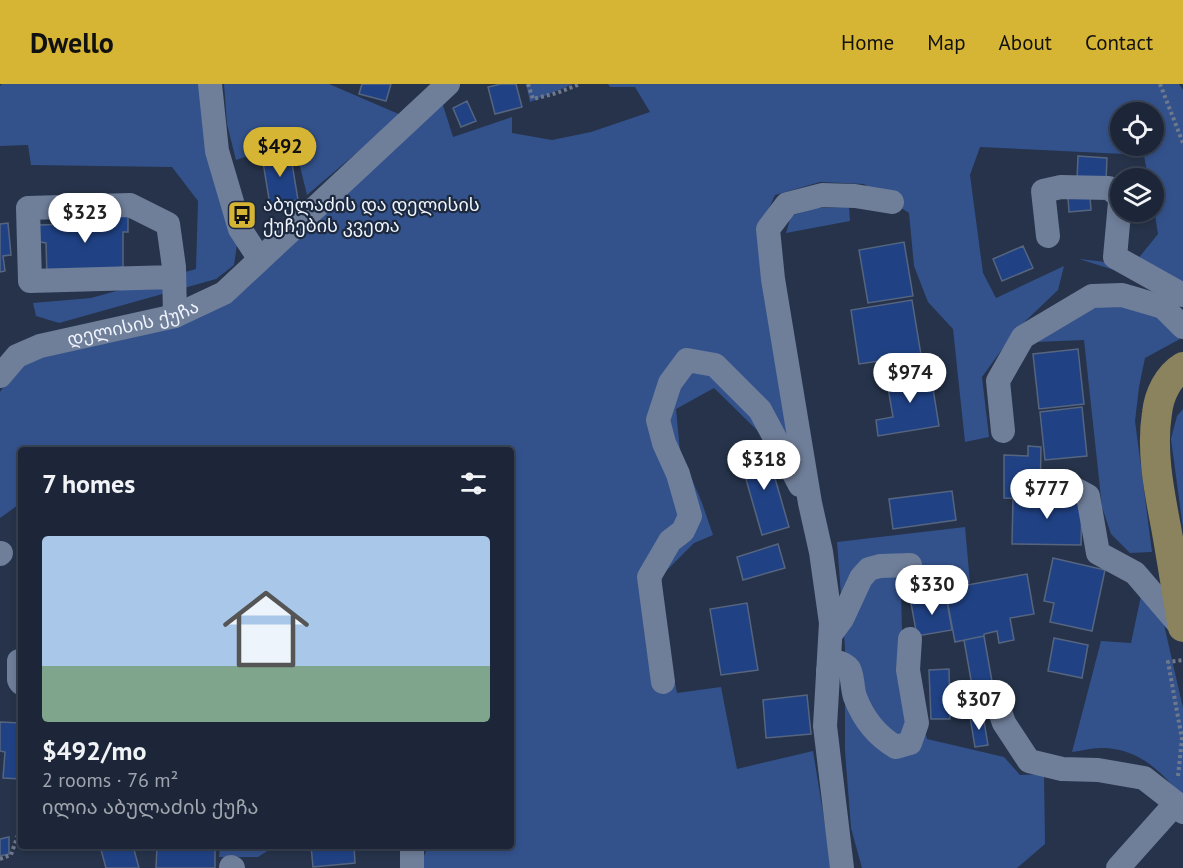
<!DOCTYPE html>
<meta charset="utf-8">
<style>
body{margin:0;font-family:"PT Sans","Noto Sans Georgian",sans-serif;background:#293243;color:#f1f3f6;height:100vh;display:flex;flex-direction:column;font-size:22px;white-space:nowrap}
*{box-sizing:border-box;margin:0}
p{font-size:20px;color:#a0a5ae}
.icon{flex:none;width:33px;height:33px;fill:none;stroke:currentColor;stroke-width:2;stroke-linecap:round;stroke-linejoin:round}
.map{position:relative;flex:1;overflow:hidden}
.side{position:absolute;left:18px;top:363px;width:496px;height:402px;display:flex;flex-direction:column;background:#1c2638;border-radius:6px;box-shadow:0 3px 9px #0003,0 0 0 2px #3a4353}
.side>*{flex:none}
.fabs{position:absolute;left:1110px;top:18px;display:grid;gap:12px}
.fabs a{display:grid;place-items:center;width:54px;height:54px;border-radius:50%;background:#1c2638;box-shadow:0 3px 9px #0003,0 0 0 2px #3a4353;font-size:30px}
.price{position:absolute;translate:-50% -51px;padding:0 14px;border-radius:21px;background:#fff;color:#222;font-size:20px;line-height:39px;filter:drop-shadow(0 2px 3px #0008)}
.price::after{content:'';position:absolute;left:50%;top:36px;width:18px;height:14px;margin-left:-9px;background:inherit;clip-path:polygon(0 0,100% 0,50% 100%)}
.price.on{background:#d7b534;color:#111}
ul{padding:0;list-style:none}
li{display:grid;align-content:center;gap:12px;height:318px;padding:0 24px}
li span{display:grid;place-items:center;height:186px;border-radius:6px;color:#555}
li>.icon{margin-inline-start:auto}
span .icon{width:108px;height:108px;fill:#fffc;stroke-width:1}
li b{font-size:26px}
h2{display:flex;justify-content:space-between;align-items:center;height:72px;padding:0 24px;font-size:26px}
header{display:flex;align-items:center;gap:36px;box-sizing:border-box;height:84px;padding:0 30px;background:#d7b534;color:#111}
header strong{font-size:28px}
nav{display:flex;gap:33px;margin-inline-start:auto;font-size:21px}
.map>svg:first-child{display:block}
.green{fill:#33528c;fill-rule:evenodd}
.building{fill:#204285;stroke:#56657f;stroke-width:1.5}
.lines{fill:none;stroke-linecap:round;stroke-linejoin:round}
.path{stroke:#6f798b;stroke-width:4;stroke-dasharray:3 3;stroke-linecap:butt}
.minor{stroke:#6f7e99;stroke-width:24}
.major{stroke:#8a835d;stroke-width:30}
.labels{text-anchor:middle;stroke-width:4.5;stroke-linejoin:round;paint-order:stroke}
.poi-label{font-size:18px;fill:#eff4fd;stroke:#1c293f;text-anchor:start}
.street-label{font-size:18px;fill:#eff4fd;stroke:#1c293f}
</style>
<header>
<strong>Dwello</strong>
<nav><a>Home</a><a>Map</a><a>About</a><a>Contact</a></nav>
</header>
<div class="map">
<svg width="1183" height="784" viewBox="0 0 1183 784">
<rect width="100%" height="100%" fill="#26334a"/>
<!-- green -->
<path class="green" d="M2,0H202L238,154L234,181L216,195L59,239L36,232L33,219L91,214L196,185L198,117L172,83L31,81L28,61L0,62V2Z
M224,0H329L401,31L307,111L291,46L273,63L236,76L227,40Z
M526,0H573L530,18Z
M608,0H1179L1183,6V223L1160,198L1114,186L1079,175L1133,181L1158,150L1154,124V94H1148L1144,71L980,63L970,91L983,189L996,214L1064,182L1058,206L1016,246L982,293L989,353L965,358L953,245L928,218L914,182L909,129L864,100L820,98L775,111L765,133L798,411L767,356L714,304L676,325L680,367L702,419L713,451L694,459L662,491V534L677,609L721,603L737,685L813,667L832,784H419L428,762H512V366H21V419L0,434V308L21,277L200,233L442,18L453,53L512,33V49L552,56L591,48L650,28L635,3H610ZM1120,28H1154V62H1120Z
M849,123L850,137L786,149L791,132L815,124Z
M1084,216L1145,220L1180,255L1145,274L1139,303L1135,337L1152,468L1130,469L1111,450L1102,423L1084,256L1036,258Z
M1183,325V444L1171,355L1177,332Z
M965,443L970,499L901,504L902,547L927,655L1004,673L1020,691L1044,690L1045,760L1017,784H862L851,744L845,667V564L837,458Z
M1142,507L1162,532L1183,624V714C1162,688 1138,663 1100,664C1091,664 1081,667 1072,668L1101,557L1131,559Z
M220,762H268L269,766L258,773H219Z"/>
<!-- building -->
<path class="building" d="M362,0H391L386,17L359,10Z
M501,0H516L522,23L495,30L488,3Z
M467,17L476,37L461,43L453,24Z
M290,67L298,116L270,121L262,72Z
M1078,72L1107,74L1106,98L1077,96Z
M1090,113L1091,126L1069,128L1068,114Z
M128,127V148H123V183L47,193L46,159L40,158L39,141L73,140L74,134Z
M8,139L11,171L3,172L5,187L0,188V140Z
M904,158L913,212L868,219L859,166Z
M1023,162L1033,184L1002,197L993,175Z
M912,216L921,271L859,280L851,226Z
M1078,265L1084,320L1039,325L1033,270Z
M930,286L939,342L878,352L876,336L893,333L886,292Z
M1082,323L1087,372L1045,376L1040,328Z
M1028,362L1041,363L1040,415L1004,414V371L1028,372Z
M766,363L789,443L762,451L739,371Z
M1040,404H1060L1059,419H1082L1081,461L1012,460L1013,414L1040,415Z
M952,407L956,436L893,445L889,415Z
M778,460L785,484L743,496L737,473Z
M1053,474L1105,486L1092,547L1050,538L1054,519L1044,517Z
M1027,490L1034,530L1010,534L1014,556L999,559L997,547L984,550V552L955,558L945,505Z
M946,512L952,546L917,552L911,519Z
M747,519L758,586L721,591L710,525Z
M984,552L994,609L974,613L964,556Z
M1054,554L1088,561L1082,594L1048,587Z
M949,585L950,635H931L929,586Z
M807,611L811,650L766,654L763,616Z
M983,631L988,661L975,663L970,633Z
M0,638L21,639V695L3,694L5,668L0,667Z
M9,753V770L0,772V755Z
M100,762H133L139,784H106Z
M157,762H215V784H156Z
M311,762H354L355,779L313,783Z"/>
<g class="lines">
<!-- path -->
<path class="path" d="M528,0L533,15L557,9L580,0
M1160,0L1183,59
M1178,692L1182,655L1168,578L1183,576
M0,775L11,771L21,742"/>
<!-- minor -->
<g class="minor">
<path d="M210,0L217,67L240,145L259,174"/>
<path d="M1120,118L1115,173L1183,211"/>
<path d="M1048,152L1043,107L1061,103L1109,104L1120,113"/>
<path d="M174,193L30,197L28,124L130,121L168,140L174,183L175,232"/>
<path id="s1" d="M0,292L17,272L40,262L175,232L224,209L448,0"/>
<path d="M1003,347L998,297L1023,253L1092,212L1122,211L1163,223L1183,243"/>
<path d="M1064,399L1088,412L1098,469L1135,489L1183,545"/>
<path d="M0,470L1,469"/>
<path d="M831,550L842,535L861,494L869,485L880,482L910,481"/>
<path d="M19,577V596L21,599"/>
<path d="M828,587L837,578C842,579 846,581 849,585C853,592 852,604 855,613C863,634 877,652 896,663L910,659L917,639L908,586L910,555"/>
<path d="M663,598L649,493L670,457L683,447L690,432L678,390L664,359L658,336L670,299L687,276L715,281L760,326L800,401"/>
<path d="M996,616L1004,639L1029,677L1062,685L1098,686L1144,694L1176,719L1183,728"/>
<path d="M412,762V784"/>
<path d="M231,783L233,784"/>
<path d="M842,784L825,642L831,539L821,468L810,419L773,195L768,145L787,120L822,111L855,112L892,118"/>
<path d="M1118,784L1176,719"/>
</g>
<!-- major -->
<path class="major" d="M1183,283C1168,292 1159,311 1157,329C1151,367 1159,406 1166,443C1172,476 1177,510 1183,543"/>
</g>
<!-- icons -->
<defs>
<g id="bus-square" transform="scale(1.5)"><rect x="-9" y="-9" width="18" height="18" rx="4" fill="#d7b534" stroke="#1c293f"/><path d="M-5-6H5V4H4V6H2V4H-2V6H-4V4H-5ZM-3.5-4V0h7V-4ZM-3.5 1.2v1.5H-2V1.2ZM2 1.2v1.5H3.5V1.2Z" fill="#111"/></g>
</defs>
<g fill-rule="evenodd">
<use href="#bus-square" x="242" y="131"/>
</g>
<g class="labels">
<!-- poi labels -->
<g class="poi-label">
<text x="263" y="127">აბულაძის და დელისის<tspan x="263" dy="21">ქუჩების კვეთა</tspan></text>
</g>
<!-- street labels -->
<g class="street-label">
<text dy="6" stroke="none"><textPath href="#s1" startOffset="147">დელისის ქუჩა</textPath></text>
</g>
</g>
</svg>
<div class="fabs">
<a><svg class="icon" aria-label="locate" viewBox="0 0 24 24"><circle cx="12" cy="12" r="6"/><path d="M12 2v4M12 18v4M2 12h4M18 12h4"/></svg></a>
<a><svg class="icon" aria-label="layers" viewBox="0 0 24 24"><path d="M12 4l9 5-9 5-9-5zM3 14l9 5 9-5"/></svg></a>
</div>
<b class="price on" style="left:280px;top:94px">$492</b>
<b class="price" style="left:85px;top:160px">$323</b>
<b class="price" style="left:910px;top:320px">$974</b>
<b class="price" style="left:764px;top:407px">$318</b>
<b class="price" style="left:1047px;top:436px">$777</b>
<b class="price" style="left:932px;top:532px">$330</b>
<b class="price" style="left:979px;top:647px">$307</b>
<section class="side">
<h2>7 homes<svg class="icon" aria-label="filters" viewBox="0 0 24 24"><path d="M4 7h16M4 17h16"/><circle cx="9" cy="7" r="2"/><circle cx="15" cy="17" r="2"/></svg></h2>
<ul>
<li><span style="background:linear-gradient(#a9c7e8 70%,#7fa58c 0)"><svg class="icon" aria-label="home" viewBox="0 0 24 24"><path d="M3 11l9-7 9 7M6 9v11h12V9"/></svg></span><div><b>$492/mo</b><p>2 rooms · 76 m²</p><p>ილია აბულაძის ქუჩა</p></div></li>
</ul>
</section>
</div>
